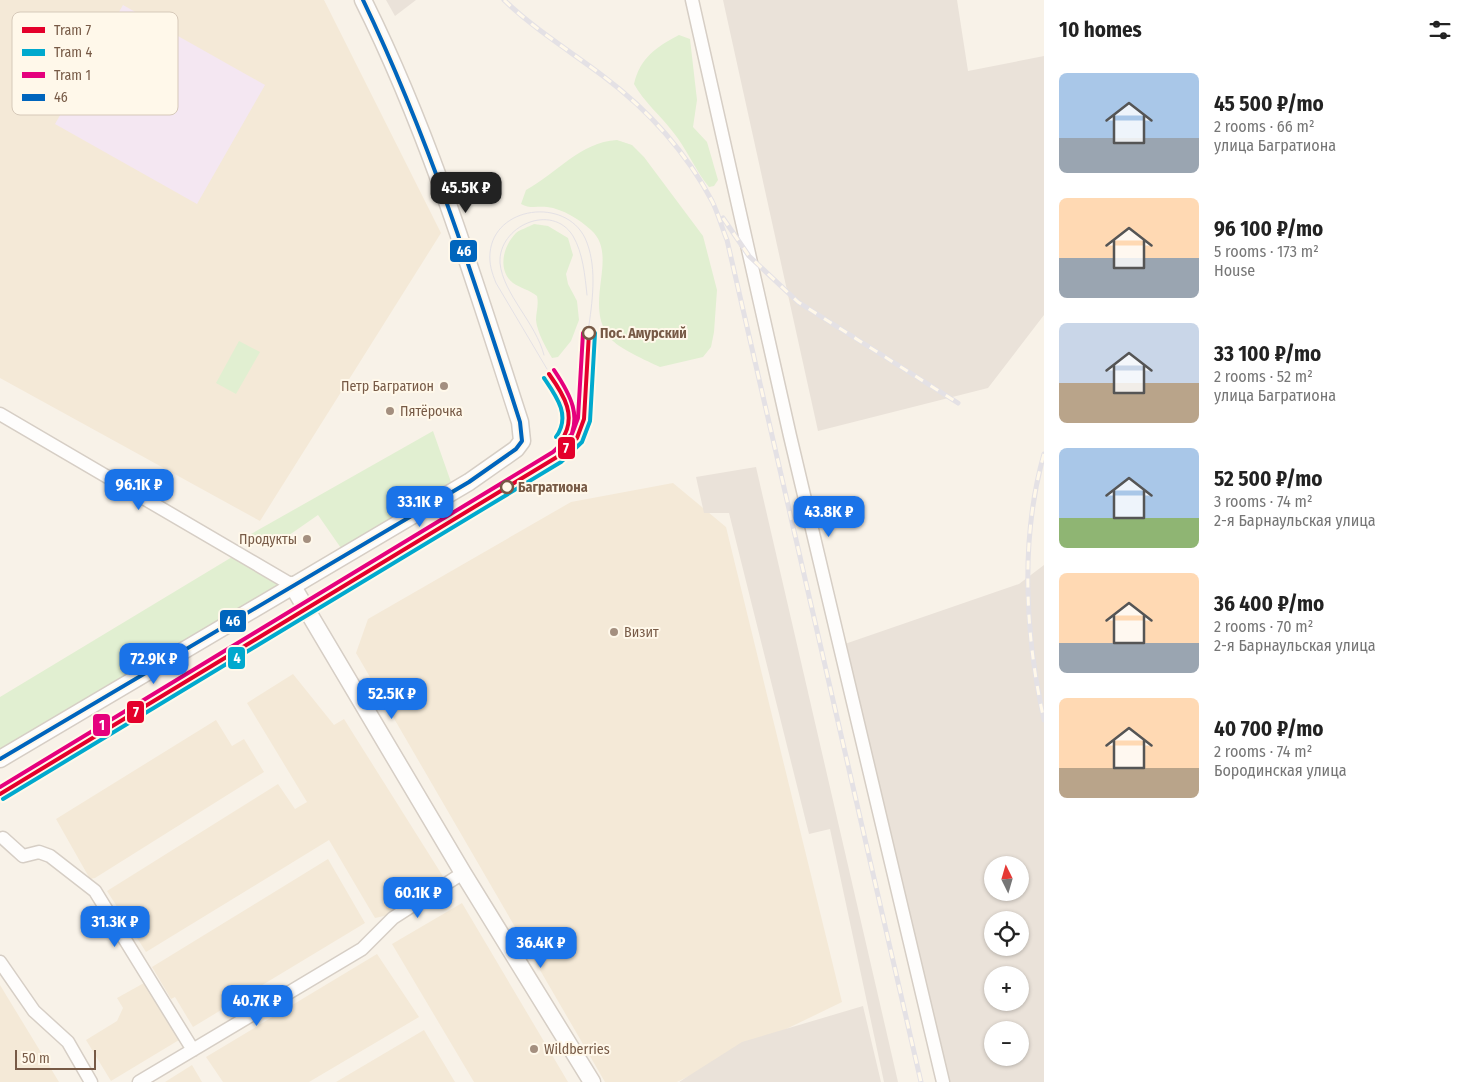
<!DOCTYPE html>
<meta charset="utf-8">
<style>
body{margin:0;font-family:"Fira Sans Condensed",sans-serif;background:#f2f2f2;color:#222;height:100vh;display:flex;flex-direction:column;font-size:19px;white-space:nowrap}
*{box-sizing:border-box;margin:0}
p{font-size:16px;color:#767676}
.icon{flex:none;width:28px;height:28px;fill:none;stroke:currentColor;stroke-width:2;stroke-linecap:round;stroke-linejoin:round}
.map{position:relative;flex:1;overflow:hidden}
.details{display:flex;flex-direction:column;background:#fff;width:425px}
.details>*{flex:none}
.needle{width:32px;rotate:355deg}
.fabs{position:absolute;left:984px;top:856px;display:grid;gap:10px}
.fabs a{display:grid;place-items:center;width:45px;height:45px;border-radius:50%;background:#fff;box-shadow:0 1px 4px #0004;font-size:25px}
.scale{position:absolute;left:15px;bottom:12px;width:81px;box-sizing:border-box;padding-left:5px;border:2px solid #775a46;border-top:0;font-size:14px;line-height:18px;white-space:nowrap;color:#775a46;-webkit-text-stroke:4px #fff8ea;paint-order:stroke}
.price{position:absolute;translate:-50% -42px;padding:0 11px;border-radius:10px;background:#1a73e8;color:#fff;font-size:16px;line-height:32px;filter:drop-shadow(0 1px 2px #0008)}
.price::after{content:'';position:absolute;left:50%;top:30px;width:15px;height:11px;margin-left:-8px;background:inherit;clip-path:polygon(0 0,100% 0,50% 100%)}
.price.on{background:#222;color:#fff}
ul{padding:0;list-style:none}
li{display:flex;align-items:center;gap:15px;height:125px;padding:0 15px}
li span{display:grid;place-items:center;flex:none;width:140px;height:100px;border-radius:8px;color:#555}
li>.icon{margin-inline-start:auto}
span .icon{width:60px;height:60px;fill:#fffc;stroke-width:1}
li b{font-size:21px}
h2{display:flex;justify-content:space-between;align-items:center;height:60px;padding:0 15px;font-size:21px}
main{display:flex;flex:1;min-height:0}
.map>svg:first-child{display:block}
.residential{fill:#f4e9d7}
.industrial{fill:#eae2d9;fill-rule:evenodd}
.education{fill:#f4e7f2}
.green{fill:#e1efd1}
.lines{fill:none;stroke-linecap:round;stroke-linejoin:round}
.minor-casing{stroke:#d6cec5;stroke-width:15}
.tertiary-casing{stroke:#d6cec5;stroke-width:19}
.minor{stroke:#fefdfc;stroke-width:12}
.tertiary{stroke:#fefdfc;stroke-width:16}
.tram{stroke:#e4e1e5;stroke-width:1}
.rail-casing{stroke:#e4e1e5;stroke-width:5}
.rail{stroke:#fff8ea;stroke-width:3;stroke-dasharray:9;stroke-linecap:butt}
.bus-1-casing{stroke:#fff8ea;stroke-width:8}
.bus-1{stroke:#0065bd;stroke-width:4}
.tram-1-casing{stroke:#fff8ea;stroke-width:8}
.tram-2-casing{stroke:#fff8ea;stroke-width:8}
.tram-3-casing{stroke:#fff8ea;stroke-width:8}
.tram-1{stroke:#e4002b;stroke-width:4}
.tram-2{stroke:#00a9ce;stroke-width:4}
.tram-3{stroke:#e5007d;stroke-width:4}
.stop-dot{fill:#fff8ea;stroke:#775a46;stroke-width:2.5}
.poi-dot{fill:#a48f7f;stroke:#fff8ea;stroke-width:2}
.labels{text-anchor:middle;stroke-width:4;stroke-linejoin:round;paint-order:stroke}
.stop-label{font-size:14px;font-weight:bold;fill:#775a46;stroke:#fff8ea;text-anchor:start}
.poi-label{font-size:14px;fill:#775a46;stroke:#fff8ea;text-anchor:start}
.key{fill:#fff8ea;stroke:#d6c9b9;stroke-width:1}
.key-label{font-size:14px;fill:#775a46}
.line-badge{stroke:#fff8ea;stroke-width:2}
.badge-label{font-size:14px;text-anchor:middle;font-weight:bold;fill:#fff}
</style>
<main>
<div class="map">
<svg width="1044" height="1082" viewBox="0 0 1044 1082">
<rect width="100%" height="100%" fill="#f8f2e8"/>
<!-- residential -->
<path class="residential" d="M0,0H324L441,233L260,521L0,378Z
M673,483L726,527L842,1002L677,1082H605L356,653L368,619L571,502Z
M293,674L334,725L344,719L444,878L393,914L375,918L329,840L146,952L107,891L278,784L295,809L307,802L247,703Z
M216,720L232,746L244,739L264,772L95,878L90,879L56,819Z
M328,859L365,923L193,1027L175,997L171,999L152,967Z
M462,903L568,1082H474L392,944Z
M377,954L419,1017L309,1082H223L206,1057Z
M144,983L179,1040L111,1081L86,1040L117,1021L123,1008L117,998Z
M0,985L59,1082H0Z
M424,1030L455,1082H336Z
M192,1065L202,1082H165Z"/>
<!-- industrial -->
<path class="industrial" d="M386,0H416L395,16Z
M723,0H957L968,71L1044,56V315L988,388L818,431Z
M756,467L898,1082H884L830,829L809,834L729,513H704L696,477Z
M1044,565V1082H942L839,646L1019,584ZM992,865H1020V892H992ZM992,920H1020V948H992ZM992,975H1020V1002H992ZM992,1030H1020V1058H992Z
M863,1006L881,1082H679L742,1042Z"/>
<!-- education -->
<path class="education" d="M123,5L265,85L197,204L55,124Z"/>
<!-- green -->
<path class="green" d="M679,35L690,39L697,100L693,127L707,142L718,180L714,186L709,187C695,170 687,149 673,132C660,115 644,102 634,84C640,58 656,47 679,35Z
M617,140L632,145L644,157L703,236L717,290L714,332L711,347L703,357L660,367C647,361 618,348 610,338C582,304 620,256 591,230C579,219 563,209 547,207C537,206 530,209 521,204L526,190C556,174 580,142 617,140Z
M534,224L548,226L568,238L573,255L566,274L568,284L577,301L579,320L571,341L558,357L552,358C546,348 537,332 536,320C536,312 539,305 537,296C530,290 520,288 513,283C497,270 503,246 516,233C521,229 529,227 534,224Z
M239,341L260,352L236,394L216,383Z
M433,431L452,485L343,551L318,515L272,547L251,534Z
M242,551L280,582V587L0,756V697Z"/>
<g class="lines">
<!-- minor casing -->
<g class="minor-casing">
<path id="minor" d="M692,0L790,436L943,1082
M0,414L292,585
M3,838L23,856L39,852L50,856L95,891L193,1050
M0,962L34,1011L68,1042L91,1082
M139,1082L362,949L393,918L463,873"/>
</g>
<!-- tertiary casing -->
<g class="tertiary-casing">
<path id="tertiary" d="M292,585L463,873L592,1082
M0,759L469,482L516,449L522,441L520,422C474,280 430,134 363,0"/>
</g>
<!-- minor -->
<use href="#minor" class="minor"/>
<!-- tertiary -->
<use href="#tertiary" class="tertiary"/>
<!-- tram -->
<path class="tram" d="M544,355C536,323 503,294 500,263C498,226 552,202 573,236C583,253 585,276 587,295
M547,369L496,283C492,273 489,264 490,253C494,206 565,197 585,238C597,264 593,297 589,325"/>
<!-- rail casing -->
<g class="rail-casing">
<path id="rail" d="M504,0C534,29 570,51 603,76C647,109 686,152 712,201C718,213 722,228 727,240L921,1082
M723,218L749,256L798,302L958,403
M1044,454C1020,538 1025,636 1044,720"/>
</g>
<!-- rail -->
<use href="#rail" class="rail"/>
<!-- bus-1 casing -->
<g class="bus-1-casing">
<path id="bus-1" d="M0,759L469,482L516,449L522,441L520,422C474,279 428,136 363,0"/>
</g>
<!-- bus-1 -->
<use href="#bus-1" class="bus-1"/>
<!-- tram-1 casing -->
<g class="tram-1-casing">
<path id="tram-1" d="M549,374C564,395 578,417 561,441
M0,794L557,457L577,438L584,419L589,333"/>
</g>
<!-- tram-2 casing -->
<g class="tram-2-casing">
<path id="tram-2" d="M544,378C557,397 571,416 556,437
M3,799L561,462L582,442L590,421L595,333"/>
</g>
<!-- tram-3 casing -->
<g class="tram-3-casing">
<path id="tram-3" d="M554,370C570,394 584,418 566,445
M0,787L553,452L572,434L578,418L583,333"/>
</g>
<!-- tram-1 -->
<use href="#tram-1" class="tram-1"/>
<!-- tram-2 -->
<use href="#tram-2" class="tram-2"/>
<!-- tram-3 -->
<use href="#tram-3" class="tram-3"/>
</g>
<!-- markers -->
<g class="stop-dot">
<circle cx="589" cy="333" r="6"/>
<circle cx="507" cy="487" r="6"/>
</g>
<g class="poi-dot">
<circle cx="444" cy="386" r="5"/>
<circle cx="390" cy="411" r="5"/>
<circle cx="307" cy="539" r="5"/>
<circle cx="614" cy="632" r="5"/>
<circle cx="534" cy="1049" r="5"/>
</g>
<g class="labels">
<!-- stop labels -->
<g class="stop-label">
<text x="600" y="338">Пос. Амурский</text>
<text x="518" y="492">Багратиона</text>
</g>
<!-- poi labels -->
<g class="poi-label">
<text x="434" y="391" text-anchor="end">Петр Багратион</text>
<text x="400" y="416">Пятёрочка</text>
<text x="297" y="544" text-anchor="end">Продукты</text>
<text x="624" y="637">Визит</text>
<text x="544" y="1054">Wildberries</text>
</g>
</g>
<!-- legend -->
<rect x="12" y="12" width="166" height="103" rx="8" class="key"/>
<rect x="22" y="27" width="23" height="6" fill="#e4002b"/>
<rect x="22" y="49" width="23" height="7" fill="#00a9ce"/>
<rect x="22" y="72" width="23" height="6" fill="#e5007d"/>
<rect x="22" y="94" width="23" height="7" fill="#0065bd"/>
<g class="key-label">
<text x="54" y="35">Tram 7</text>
<text x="54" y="57">Tram 4</text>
<text x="54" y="80">Tram 1</text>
<text x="54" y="102">46</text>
</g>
<g class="line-badge">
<rect x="449" y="239" width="29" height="24" rx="5" fill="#0065bd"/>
<rect x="557" y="436" width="19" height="24" rx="5" fill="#e4002b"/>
<rect x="219" y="609" width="28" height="24" rx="5" fill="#0065bd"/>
<rect x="227" y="646" width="19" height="24" rx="5" fill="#00a9ce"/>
<rect x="126" y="700" width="19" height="24" rx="5" fill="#e4002b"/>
<rect x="92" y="713" width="19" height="24" rx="5" fill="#e5007d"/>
</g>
<g class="badge-label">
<text x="464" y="256">46</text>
<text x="566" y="453">7</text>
<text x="233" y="626">46</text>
<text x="237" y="663">4</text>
<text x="136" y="717">7</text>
<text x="102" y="730">1</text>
</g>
</svg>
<div class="fabs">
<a><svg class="needle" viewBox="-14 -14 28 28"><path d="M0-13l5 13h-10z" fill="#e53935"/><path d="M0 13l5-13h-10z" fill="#767676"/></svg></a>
<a><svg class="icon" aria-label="locate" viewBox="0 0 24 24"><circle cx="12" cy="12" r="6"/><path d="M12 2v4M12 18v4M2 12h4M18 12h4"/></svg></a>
<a>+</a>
<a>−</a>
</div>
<div class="scale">50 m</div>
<b class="price on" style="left:466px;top:214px">45.5K ₽</b>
<b class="price" style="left:139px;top:511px">96.1K ₽</b>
<b class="price" style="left:420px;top:528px">33.1K ₽</b>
<b class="price" style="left:829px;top:538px">43.8K ₽</b>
<b class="price" style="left:154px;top:685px">72.9K ₽</b>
<b class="price" style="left:392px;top:720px">52.5K ₽</b>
<b class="price" style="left:418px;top:919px">60.1K ₽</b>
<b class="price" style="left:115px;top:948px">31.3K ₽</b>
<b class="price" style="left:541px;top:969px">36.4K ₽</b>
<b class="price" style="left:257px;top:1027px">40.7K ₽</b>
</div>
<section class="details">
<h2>10 homes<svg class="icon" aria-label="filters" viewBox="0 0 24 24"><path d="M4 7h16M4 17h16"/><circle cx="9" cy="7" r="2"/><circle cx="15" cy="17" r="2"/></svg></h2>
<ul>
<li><span style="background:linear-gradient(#a9c7e8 65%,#9aa5b1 0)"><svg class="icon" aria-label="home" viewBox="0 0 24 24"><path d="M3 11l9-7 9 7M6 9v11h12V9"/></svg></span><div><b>45 500 ₽/mo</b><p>2 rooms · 66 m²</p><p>улица Багратиона</p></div></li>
<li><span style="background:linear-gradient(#ffd9b3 60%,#9aa5b1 0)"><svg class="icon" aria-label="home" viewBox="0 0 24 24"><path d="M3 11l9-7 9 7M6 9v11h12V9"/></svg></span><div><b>96 100 ₽/mo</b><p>5 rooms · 173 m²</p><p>House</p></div></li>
<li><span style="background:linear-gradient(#c9d6e8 60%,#b9a48a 0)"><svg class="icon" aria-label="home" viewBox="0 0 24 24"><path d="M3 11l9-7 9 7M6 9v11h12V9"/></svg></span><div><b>33 100 ₽/mo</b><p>2 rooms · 52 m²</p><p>улица Багратиона</p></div></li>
<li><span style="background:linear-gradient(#a9c7e8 70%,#8fb573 0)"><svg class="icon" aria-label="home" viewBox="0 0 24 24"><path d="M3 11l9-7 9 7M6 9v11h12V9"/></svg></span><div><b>52 500 ₽/mo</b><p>3 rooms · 74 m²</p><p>2-я Барнаульская улица</p></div></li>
<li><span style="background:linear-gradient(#ffd9b3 70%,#9aa5b1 0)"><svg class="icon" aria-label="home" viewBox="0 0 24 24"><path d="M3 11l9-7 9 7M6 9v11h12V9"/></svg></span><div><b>36 400 ₽/mo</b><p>2 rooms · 70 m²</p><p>2-я Барнаульская улица</p></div></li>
<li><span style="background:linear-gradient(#ffd9b3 70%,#b9a48a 0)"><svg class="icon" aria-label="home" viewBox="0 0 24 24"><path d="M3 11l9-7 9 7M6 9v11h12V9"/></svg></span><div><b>40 700 ₽/mo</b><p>2 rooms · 74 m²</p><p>Бородинская улица</p></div></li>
</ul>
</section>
</main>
